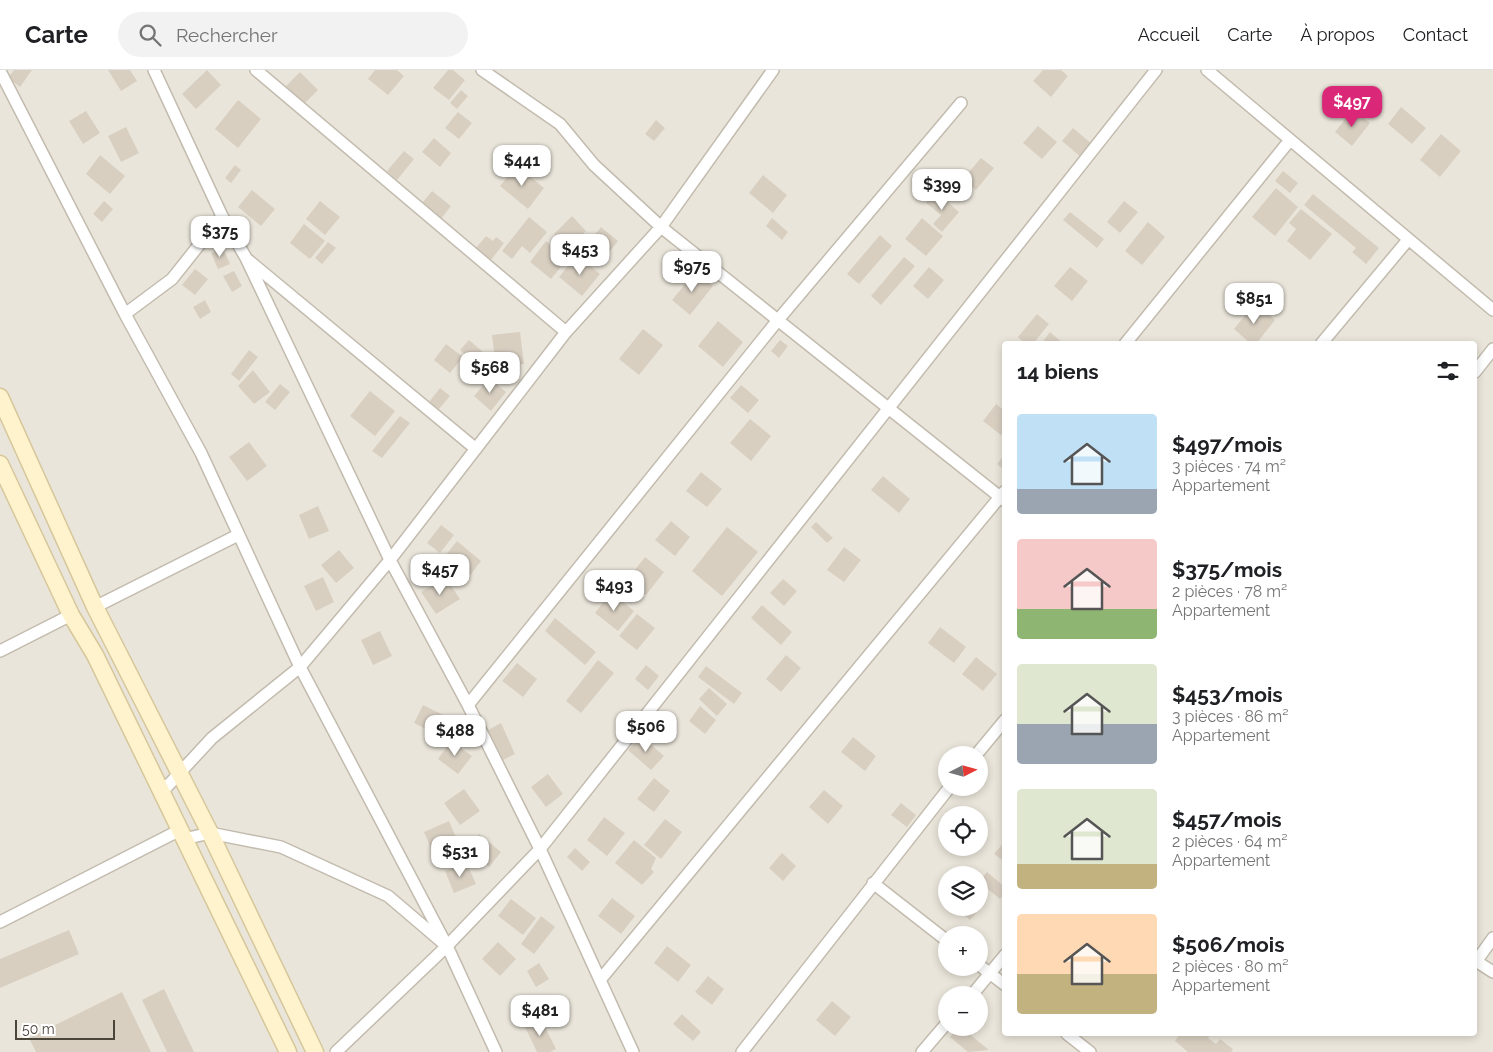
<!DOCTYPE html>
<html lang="fr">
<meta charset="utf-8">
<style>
body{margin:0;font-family:Raleway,sans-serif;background:#f2f2f2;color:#202124;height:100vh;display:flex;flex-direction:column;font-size:19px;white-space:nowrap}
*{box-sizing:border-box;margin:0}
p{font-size:16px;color:#757577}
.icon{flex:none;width:28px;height:28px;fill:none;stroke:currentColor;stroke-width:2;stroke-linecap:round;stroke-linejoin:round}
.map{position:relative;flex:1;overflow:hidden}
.sheet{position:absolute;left:1002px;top:271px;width:475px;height:695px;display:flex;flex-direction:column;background:#fff;border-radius:5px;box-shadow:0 2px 8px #0003}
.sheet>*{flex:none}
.needle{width:32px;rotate:84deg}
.controls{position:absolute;left:938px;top:676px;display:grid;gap:10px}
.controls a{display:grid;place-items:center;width:50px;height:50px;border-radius:50%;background:#fff;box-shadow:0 2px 8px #0003;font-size:25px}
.scale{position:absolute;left:15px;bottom:12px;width:100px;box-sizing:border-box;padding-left:5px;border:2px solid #4b4439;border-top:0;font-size:14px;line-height:18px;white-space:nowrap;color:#4b4439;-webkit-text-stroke:4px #fff;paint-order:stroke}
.price{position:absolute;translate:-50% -42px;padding:0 11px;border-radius:10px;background:#fff;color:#222;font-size:16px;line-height:32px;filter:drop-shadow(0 1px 2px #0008)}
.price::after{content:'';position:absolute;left:50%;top:30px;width:15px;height:11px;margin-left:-8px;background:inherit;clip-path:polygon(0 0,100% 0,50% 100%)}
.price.active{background:#db2777;color:#fff}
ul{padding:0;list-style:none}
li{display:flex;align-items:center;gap:15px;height:125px;padding:0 15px}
li span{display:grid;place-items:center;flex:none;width:140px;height:100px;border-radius:5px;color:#555}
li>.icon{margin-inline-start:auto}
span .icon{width:60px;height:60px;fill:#fffc;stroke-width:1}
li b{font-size:21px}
h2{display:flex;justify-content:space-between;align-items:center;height:60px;padding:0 15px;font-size:21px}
header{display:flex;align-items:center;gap:30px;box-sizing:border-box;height:70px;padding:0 25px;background:#fff;border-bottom:1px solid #e0e0e0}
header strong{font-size:24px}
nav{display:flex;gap:28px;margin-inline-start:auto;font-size:18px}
.search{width:350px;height:45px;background:#f2f2f2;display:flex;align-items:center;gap:12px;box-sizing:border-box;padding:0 18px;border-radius:28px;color:#757577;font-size:19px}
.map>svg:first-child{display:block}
.residential{fill:#eae5da;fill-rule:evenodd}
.building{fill:#d8cfc1}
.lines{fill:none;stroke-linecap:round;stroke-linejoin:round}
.minor-casing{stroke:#c2bbae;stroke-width:14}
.secondary-casing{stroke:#d6c79b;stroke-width:19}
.minor{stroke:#fff;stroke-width:11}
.secondary{stroke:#fff3cd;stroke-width:16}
</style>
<header>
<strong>Carte</strong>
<div class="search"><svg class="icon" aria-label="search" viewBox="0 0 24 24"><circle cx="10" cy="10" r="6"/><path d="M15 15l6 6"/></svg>Rechercher</div>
<nav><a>Accueil</a><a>Carte</a><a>À propos</a><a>Contact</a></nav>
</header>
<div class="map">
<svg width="1493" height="982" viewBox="0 0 1493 982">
<rect width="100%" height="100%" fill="#f6f3ec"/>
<!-- residential -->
<path class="residential" d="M0,0H1493V982H0ZM1005,274H1475V964H1005ZM946,685H979V718H946ZM946,745H979V778H946ZM946,805H979V838H946ZM946,865H979V898H946ZM946,925H979V958H946Z"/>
<!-- building -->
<path class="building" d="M14,0H32L20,17L8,8Z
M108,0H130L137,11L121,21Z
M207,0L221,15L196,39L182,24Z
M375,0H397L404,6L388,25L368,9Z
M448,0H453L465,10L449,30L433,18Z
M1043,0H1061L1068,6L1051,27L1033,11Z
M300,2L318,20L304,34L286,16Z
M461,20L468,26L457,39L450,33Z
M238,30L261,49L238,78L215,59Z
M1401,37L1426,58L1412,74L1388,54Z
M1353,39L1370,53L1352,76L1335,62Z
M86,41L100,63L83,74L69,51Z
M458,42L472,53L459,69L445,58Z
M656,50L665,58L654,71L645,64Z
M1038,56L1057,72L1042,89L1023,73Z
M126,57L139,83L121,92L108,66Z
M1073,58L1092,74L1081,87L1062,71Z
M1441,64L1461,81L1440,107L1420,90Z
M434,68L451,83L440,97L422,82Z
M404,81L414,89L397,110L387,101Z
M100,85L125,106L110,124L86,104Z
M981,88L994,98L976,120L963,109Z
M235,95L241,100L231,113L225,108Z
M517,96L544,118L528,139L500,116Z
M1283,101L1298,113L1290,123L1275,111Z
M763,105L787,125L773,143L749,123Z
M1276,118L1298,137L1275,166L1252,147Z
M252,120L275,139L261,156L238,137Z
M432,121L451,136L441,149L422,133Z
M936,122L959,142L942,162L933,154L941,145L926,133Z
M1313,124L1379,178L1366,194L1352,182L1356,178L1304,135Z
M104,131L113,139L102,152L93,144Z
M320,131L340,147L325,165L306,149Z
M1124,131L1138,142L1120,163L1107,152Z
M1301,139L1332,164L1310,190L1287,171L1296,159L1289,153Z
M1070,142L1104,169L1097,178L1063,150Z
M572,146L586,161L568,179L554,164Z
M529,147L547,162L530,183L522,176L512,189L502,181Z
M772,148L788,162L782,170L766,156Z
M922,148L943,166L926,186L905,169Z
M1148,152L1165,167L1142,195L1125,181Z
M304,154L325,171L310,189L290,173Z
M601,157L618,171L602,191L585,177Z
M880,165L892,176L859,214L847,204Z
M486,166L493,171L496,167L504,173L491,190L476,178Z
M546,171L568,188L551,209L530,192Z
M328,172L336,178L322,194L315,188Z
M223,178L230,194L218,199L211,183Z
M577,185L600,204L582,226L559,207Z
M904,187L915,196L881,235L871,226Z
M929,197L944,210L928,229L913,216Z
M1070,197L1088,211L1072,231L1054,216Z
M195,199L208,209L195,225L182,215Z
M234,201L242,216L232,222L223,206Z
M695,202L713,216L690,245L672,230Z
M205,230L211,242L200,249L193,237Z
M1255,233L1275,250L1256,274H1251L1234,259Z
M1037,244L1049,254L1033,274H1025L1018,267Z
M718,251L743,272L723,297L698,276Z
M643,259L663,275L639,305L619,289Z
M520,262L524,294L496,297L492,265Z
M1050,262L1064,274H1041Z
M469,270L482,281L474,292L460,280Z
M780,270L788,276L779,288L771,281Z
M446,274L463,287L450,303L434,290Z
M249,280L258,287L239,311L231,304Z
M253,300L270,322L254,334L238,316Z
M489,308L506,322L491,341L474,326Z
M280,314L290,322L275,340L265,332Z
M741,315L759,330L748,343L730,328Z
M440,318L450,326L439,339L429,332Z
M370,321L395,341L375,366L350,346Z
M996,334L1005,341V360L1001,365L983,351Z
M400,346L410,353L382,388L372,381Z
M750,349L771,366L751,391L730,373Z
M249,372L267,396L247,411L229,387Z
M1005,384V401L997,394Z
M701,402L722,419L707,437L686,421Z
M883,406L910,429L899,443L871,420Z
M318,436L329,461L309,469L299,445Z
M671,451L690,467L675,486L655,470Z
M816,452L833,468L827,473L811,457Z
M441,455L454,465L440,483L427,473Z
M727,457L758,482L722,526L692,501Z
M457,471L481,491L465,512L440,492Z
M844,477L861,490L844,512L827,500Z
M339,480L354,498L336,513L321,495Z
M645,487L664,502L646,525L627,510Z
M323,507L334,532L316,541L304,516Z
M445,507L460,529L436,544L421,522Z
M783,509L797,521L784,536L770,523Z
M611,522L634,541L618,561L595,543Z
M762,535L792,562L781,575L751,548Z
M637,544L655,558L637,580L619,566Z
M555,548L596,582L585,595L545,561Z
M940,557L966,577L954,593L928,573Z
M380,561L392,586L373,595L361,570Z
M786,585L801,598L781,622L766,609Z
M976,587L997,604L983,621L962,604Z
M598,590L614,603L581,643L566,631Z
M517,593L537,609L523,627L502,611Z
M646,595L659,606L648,620L635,609Z
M706,596L742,623L734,634L698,607Z
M709,618L727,634L717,646L699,629Z
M423,635L447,647L438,665L414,653Z
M700,636L716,650L705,664L689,651Z
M501,653L515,684L503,690L488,660Z
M641,666L664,686L651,700L628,680Z
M853,667L876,686L865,701L841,682Z
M451,671L472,686L458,704L438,689Z
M548,704L563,724L546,737L531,717Z
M654,708L670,721L654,742L637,729Z
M464,719L480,741L460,755L444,733Z
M824,720L843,736L828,754L809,737Z
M901,733L916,745L907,757L891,745Z
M604,747L625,763L607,786L587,770Z
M665,749L682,762L661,789L644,775Z
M449,751L457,770L432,781L424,762Z
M479,764L501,782L489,797L467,778Z
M634,770L656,788L651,799L654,802L642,815L615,793Z
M1005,771V792L994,784Z
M575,778L590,792L582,801L567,787Z
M782,783L796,796L783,811L769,798Z
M466,792L476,814L454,823L445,801Z
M987,802L1005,817V823L1000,829L979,812Z
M979,823L987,830L970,850L955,838H979Z
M612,828L635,846L621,864L598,846Z
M511,829L536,848L523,865L498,846Z
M541,846L555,857L534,884L521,874Z
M69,860L79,884L0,918V889Z
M498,872L516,889L500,906L482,889Z
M667,876L691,895L678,912L654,893Z
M539,893L549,909L536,917L527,901Z
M708,906L724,919L712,935L695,922Z
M164,919L194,982H167L142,930Z
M122,922L151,982H36L29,968Z
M832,931L851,947L835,966L816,950Z
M682,944L701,962L693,971L673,954Z
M541,949L556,979L550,982H537L525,957Z
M958,958H962L989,980L968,982L950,967Z
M1180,964H1211L1208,968L1216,974L1220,969L1233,979L1231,982H1188L1175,971Z"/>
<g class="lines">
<!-- minor casing -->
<g class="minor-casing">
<path id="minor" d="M154,0L222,146L246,188L390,490L468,635L540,779L633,982
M256,0L566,262
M482,0L560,54L594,95L661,157L1005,431
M1207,0L1493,240
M0,1L125,244L201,383L300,597L447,876L496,982
M248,190L476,379
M125,244L172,209L222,146
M1125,274L1290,70
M1321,274L1407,171
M1475,302L1493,279
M95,537L238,465
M0,581L71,545
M468,635L778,250L961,33
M976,685L1005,650
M161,723L212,668L300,597L390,490L566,262L661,157L773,0
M184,769L210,763L281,777L388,826L442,872
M873,813L946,870
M0,852L180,760
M1476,891L1493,902
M1475,893L1493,868
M979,895L1005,915
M600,910L1004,422
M972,925L1005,885
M1067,964L1090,982
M336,982L447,876L540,779L1156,0
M742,982L949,718
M922,982L946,954"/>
</g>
<!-- secondary casing -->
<g class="secondary-casing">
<path id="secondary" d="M0,327L95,537L210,763L315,982
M0,394L71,545L95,585L288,982"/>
</g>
<!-- minor -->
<use href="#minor" class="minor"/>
<!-- secondary -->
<use href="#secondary" class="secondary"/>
</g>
</svg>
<div class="controls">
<a><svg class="needle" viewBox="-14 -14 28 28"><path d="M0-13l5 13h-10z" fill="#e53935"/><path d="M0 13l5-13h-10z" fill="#757577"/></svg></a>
<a><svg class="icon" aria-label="locate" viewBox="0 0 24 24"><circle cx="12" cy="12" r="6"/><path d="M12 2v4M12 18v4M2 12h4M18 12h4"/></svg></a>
<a><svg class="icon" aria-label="layers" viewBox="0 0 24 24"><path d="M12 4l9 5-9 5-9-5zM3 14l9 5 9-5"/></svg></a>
<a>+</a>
<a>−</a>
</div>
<div class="scale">50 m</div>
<b class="price active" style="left:1352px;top:58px">$497</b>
<b class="price" style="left:522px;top:117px">$441</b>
<b class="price" style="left:942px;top:141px">$399</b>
<b class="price" style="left:220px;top:188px">$375</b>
<b class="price" style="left:580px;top:206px">$453</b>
<b class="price" style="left:692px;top:223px">$975</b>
<b class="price" style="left:1254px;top:255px">$851</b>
<b class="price" style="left:490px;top:324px">$568</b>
<b class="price" style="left:440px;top:526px">$457</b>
<b class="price" style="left:614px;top:542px">$493</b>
<b class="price" style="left:646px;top:683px">$506</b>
<b class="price" style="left:455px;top:687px">$488</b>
<b class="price" style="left:460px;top:808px">$531</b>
<b class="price" style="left:540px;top:967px">$481</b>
<section class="sheet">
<h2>14 biens<svg class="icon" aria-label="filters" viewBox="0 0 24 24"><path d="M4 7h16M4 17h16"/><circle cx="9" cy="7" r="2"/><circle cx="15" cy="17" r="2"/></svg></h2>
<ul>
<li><span style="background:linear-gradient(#bfe0f5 75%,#9aa5b1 0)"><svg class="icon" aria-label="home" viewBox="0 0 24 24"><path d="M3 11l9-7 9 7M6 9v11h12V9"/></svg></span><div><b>$497/mois</b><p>3 pièces · 74 m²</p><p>Appartement</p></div></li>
<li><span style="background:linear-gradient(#f6c9c9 70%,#8fb573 0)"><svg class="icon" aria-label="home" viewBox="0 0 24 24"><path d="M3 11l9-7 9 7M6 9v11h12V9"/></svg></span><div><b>$375/mois</b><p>2 pièces · 78 m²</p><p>Appartement</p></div></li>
<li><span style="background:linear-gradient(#dfe7d0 60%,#9aa5b1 0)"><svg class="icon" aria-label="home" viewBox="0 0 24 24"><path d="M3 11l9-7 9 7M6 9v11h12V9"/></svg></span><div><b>$453/mois</b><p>3 pièces · 86 m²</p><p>Appartement</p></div></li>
<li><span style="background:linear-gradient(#dfe7d0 75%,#c2b280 0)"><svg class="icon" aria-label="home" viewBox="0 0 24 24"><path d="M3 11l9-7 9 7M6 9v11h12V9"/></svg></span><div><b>$457/mois</b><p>2 pièces · 64 m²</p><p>Appartement</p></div></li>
<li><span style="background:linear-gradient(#ffd9b3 60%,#c2b280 0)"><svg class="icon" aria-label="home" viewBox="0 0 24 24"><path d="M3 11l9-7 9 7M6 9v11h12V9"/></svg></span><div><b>$506/mois</b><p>2 pièces · 80 m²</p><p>Appartement</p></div></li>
</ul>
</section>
</div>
